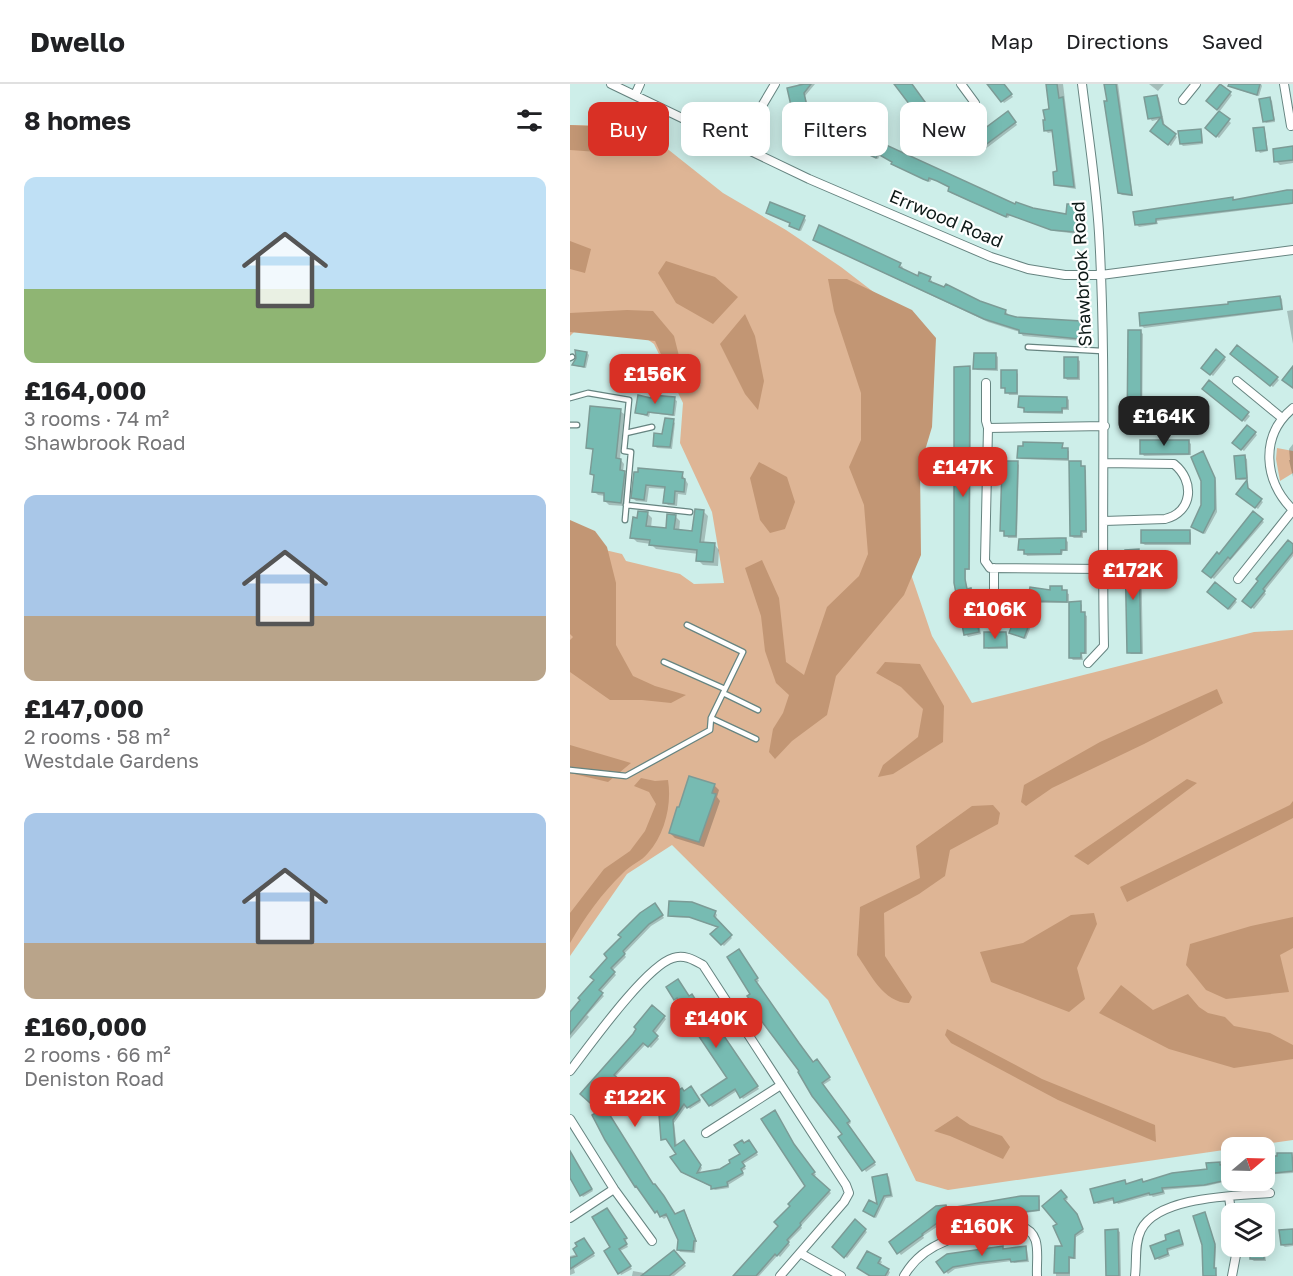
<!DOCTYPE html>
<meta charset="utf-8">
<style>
body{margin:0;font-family:"Golos Text",sans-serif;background:#f2f2f2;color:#202124;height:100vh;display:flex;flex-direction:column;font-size:22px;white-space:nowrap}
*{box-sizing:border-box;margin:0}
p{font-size:20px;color:#757577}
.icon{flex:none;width:33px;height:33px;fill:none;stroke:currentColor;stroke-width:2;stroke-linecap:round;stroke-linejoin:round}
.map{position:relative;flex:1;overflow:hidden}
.sheet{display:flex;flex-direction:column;background:#fff;width:570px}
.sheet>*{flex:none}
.hud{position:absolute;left:18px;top:18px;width:570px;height:54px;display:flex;gap:12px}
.needle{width:39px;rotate:71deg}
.buttons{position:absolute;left:651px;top:1053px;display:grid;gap:12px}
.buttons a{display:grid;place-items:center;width:54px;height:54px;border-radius:12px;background:#fff;box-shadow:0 3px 15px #0003;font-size:30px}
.price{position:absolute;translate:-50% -51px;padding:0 14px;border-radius:12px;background:#d93025;color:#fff;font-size:20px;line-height:39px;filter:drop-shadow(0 2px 3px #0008)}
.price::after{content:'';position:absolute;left:50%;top:36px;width:18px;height:14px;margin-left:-9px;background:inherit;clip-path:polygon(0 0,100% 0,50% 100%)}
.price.on{background:#222;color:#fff}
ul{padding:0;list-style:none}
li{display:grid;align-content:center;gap:12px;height:318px;padding:0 24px}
li span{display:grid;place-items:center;height:186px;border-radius:12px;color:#555}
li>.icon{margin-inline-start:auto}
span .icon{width:108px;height:108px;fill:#fffc;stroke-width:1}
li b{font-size:26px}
h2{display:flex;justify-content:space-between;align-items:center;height:72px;padding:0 24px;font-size:26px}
.chip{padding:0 21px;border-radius:12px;background:#fff;box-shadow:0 3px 15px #0003;font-size:21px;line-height:54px}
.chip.on{background:#d93025;color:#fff}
header{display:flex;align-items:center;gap:36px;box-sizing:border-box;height:84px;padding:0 30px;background:#fff;border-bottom:2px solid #e0e0e0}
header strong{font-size:28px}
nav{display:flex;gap:33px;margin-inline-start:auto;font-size:21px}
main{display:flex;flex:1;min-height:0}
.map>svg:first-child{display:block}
.green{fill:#deb595}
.forest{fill:#c29674}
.shadow{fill:#0003}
.building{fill:#77bbb2;stroke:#7c9b96;stroke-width:1.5}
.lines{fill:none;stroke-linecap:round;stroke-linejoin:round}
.lane-casing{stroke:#668480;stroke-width:7}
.street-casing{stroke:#668480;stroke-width:10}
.lane{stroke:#fff;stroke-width:4.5}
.street{stroke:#fff;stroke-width:8}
.labels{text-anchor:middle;stroke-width:4.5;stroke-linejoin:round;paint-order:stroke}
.street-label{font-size:18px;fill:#0d1917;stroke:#fff}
</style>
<header>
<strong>Dwello</strong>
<nav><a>Map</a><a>Directions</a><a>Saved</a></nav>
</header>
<main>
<section class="sheet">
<h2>8 homes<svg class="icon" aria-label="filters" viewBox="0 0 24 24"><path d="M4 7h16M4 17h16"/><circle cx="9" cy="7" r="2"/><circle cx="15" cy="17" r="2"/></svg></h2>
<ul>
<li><span style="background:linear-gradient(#bfe0f5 60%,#8fb573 0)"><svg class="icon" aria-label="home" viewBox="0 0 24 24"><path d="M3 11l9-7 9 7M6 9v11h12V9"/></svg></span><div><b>£164,000</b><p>3 rooms · 74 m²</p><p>Shawbrook Road</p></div></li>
<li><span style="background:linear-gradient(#a9c7e8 65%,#b9a48a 0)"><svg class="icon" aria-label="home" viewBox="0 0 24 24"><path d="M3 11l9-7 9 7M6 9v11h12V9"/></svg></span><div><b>£147,000</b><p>2 rooms · 58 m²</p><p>Westdale Gardens</p></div></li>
<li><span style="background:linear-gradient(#a9c7e8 70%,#b9a48a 0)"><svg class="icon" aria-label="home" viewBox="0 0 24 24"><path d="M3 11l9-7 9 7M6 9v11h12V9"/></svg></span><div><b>£160,000</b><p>2 rooms · 66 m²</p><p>Deniston Road</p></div></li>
</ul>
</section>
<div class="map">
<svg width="723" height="1192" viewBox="0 0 723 1192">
<rect width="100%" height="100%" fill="#cdeee9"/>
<!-- green -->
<path class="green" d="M0,41L55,42L90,59L153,109L216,146L271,183L327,226V449L362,552L402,619L684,548L723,546V1056L378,1106L346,1097L258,916L102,761L57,790L0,872V454L18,462L52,470L56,477L110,490L124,500L154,499L142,428L110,359L113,319L84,260L70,250L8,244L0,252Z
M707,364L723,367V389L710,397L706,375Z"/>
<!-- forest -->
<path class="forest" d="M0,41L19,42L28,68L0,66Z
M0,157L21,165L15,189L0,185Z
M96,177L145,193L168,213L143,240L106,219L88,189Z
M258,195H277L342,226L366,254L362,343L350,383L351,471L334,511L266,592L257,631L222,657L205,675L199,668L203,645L213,629L219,611L206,599L195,567L191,532L175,484L192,476L209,514L216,578L234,591L257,523L289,492L298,470L294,421L279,383L291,356V309L264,227Z
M57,226L83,227L104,252L113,288L100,290L85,257L0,248V229Z
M175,230L185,252L194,297L188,326L175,310L150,260Z
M189,378L217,393L225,418L215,445L200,449L190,436L180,394Z
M0,436L25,447L37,463L46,499V561L63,592L85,602L116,611L101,619L72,616H40L0,588V556L3,553L0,550Z
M315,578L350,580L374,622L373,658L323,690L308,693L313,681L348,653L353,625L331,603L306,589Z
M647,605L653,619L574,660L482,704L456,722L451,718L454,701L530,658Z
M0,661L61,679L38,698L0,689Z
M71,694L85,697L98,696C102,720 95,750 78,769C72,777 60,781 53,789C31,810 15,833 0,859V829L34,785L60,767L75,747L86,720L79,708L64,702Z
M617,695L627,699L518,781L504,772Z
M723,717V734L557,818L550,803L720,721Z
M423,721L430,729L428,740L380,766L375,792L349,810L314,829L315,872L342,913L339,919C313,919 300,889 287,871L290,823L350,794L346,762L402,722Z
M524,829L527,840L507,884L515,915L499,928L421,898L410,868L453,859L501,831Z
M723,833V864L710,871L719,908L656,915L636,906L616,881L620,860L681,842Z
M551,901L583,926L618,910L629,923L638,929L655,933L664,942L700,949L723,961V975L664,984L599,965L529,929Z
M377,945L472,995L585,1041L586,1058L488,1016L381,959L375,951Z
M387,1032L400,1041L432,1052L440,1063L433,1075L380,1052L364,1047Z"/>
<!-- shadow -->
<path class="shadow" d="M229,0H245L235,12L240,29L231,31L228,26L223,25L226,4Z
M326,0H340L367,36L358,42Z
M433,0L443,13L434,19L420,1Z
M478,0H493L506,105L487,102L485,100L488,89L483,48L478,49L476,47L481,27Z
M535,0H548L563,112L552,111L549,108Z
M579,0H594L588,7Z
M664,0H691L692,2L689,12L666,5Z
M650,2L662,11L650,27L638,17Z
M587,12L589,14L595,43L607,53L601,62L584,49L591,35L582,37L580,34Z
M700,15L702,17L705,38L696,39L694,37Z
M650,29L661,39L649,54L637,44Z
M385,30L397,47L388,53L374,35Z
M440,31L447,41L414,66L404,55Z
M242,39L282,42L284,45L283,48L446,122L497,131L504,122L506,124L510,148L507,150L484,147L440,131L438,134L381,109L379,106L380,104L371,99L362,95L360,98L325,82L324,78L310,71L308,75L273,59L272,54L258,48L257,51L247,47L246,42Z
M693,44L695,47L698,67L690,69L688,66Z
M630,46L632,48L633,60L613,62L611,60Z
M723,64V79L710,81L706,77Z
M723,106V120L587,137L588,140L569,143L567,141L565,129L662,114L665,117Z
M197,129L234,133L236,136L231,147L223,144L221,140Z
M248,158L330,181L333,183L331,186L348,194H360L362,197L361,199L435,227L438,230L437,232L445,235L510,239L513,241L512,257L453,252L450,248L418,238Z
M710,213L712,215L713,226L574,244L572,242L660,221Z
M723,226V260L717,227Z
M571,248L573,250L572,351H561L558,349Z
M668,263L709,296L703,303L664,272Z
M646,268L656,276L643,292L633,284Z
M17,269L19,271L16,284L6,282L4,280Z
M426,271L428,273V287L407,286L405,284Z
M507,275L510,277V296H497L495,293Z
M399,284L401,286L400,486H396V499L398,506L403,508L411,550L398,553L396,550L385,499Z
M446,288L448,290V311H439L437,305L433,303Z
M639,298L680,332L675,338L634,305Z
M497,314L499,316V326H493V330L457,329L455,325L450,323Z
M104,315L107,317L105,332L80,329L79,333L67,329L83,316Z
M50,327L54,330L50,375L54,380L53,387L58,392L55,422L39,421L35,417L36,412L28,411L24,407L25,394L22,390L24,367L18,363Z
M103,337L105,339L102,365L87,364L84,361Z
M677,343L687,351L674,367L664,359Z
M619,358L621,360V371L574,372L572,369Z
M723,360V393L719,376H720L719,365Z
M492,361L494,365L499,367V377L451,375L449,373Z
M633,369L646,397L647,428L635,450L622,443L633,422Z
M674,373L677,375L678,396H669L667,394Z
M510,378L512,384L516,386L517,449H513V454H504L501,452Z
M447,379L449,381L447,454H438L436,448L431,446L437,384Z
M65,390H112L118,400L116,411L108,410L107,422L98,421L95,418L96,405L79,404L77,418L66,417L63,414Z
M677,398L679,407L693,418L688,425L670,412Z
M133,427L138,432L134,460L145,461L149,466L148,482L133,481L128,476L129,470L86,465L81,460L67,458L62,453L69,435L77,429L82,434L81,444L97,446L105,432L110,437L109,447L123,449Z
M683,429L694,438L644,495L634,487L649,472Z
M619,447L621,449V461H575L572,459Z
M496,456L498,458V467H493L492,471L457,472L455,468L450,465Z
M723,462V472L694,508L696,510L684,525L674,517Z
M568,467L571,469L573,570H561L559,568Z
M645,501L667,518L660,526L639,508Z
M492,503L494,508L499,510V519H510L512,521V529L517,532V570H512L513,576H503L501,574V519H470L456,555L441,548L456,509L481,508Z
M436,549L438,552V565H418L416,563Z
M144,701L149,706L147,713L150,717L134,763L105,754L100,749Z
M87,823L94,834L81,842L54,870L56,873L42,887L46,891L30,909L34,912L17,931L19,933L0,955V930Z
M145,828L147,831L145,836L162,854L154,862L142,850L149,844L122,834L101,833L99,831Z
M171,869L189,897L186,899L243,980L249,979L261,996L253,1001L281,1039L278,1041L306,1081L296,1088L274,1050L192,929L182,910Z
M98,903L119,913L133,928H137L189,1005L173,1015L167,1007L142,1023L140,1021L159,994L124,931L121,932L119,930L110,916L108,917L105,915Z
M83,923L96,935L85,950L89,955L81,964L76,960L45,993L50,998L32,1020L84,1102L106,1131L116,1130L127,1158H126L125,1169L110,1168L108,1165L109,1155L99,1131L94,1135L86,1128L32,1027L12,1010L64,951Z
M123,1006L131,1018L120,1025L117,1021L104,1039L107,1063L116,1060L132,1084L129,1090L151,1086L172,1070L174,1061L181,1060L188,1071L173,1080L176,1085L172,1087L174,1091L158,1101L159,1104L145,1106L142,1103L115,1090L112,1087L108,1070L99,1057L93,1055L114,1009Z
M205,1028L226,1064L246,1091L243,1093L261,1109L231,1142L232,1144L218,1158L220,1161L210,1173L208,1171L189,1192H165L210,1142L237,1102Z
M721,1070L723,1089L694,1091V1073Z
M6,1078L23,1107L13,1113L0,1094V1079Z
M649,1079L651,1081L662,1082V1096L637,1102L594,1106L595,1110L583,1113L581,1111L548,1120L545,1116L528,1120L526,1118L554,1098L557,1101L572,1097L574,1099L639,1087Z
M317,1091L319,1093L323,1113L316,1114L306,1134L297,1129L309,1122Z
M491,1108L498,1115L494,1118L508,1134L514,1148L506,1153V1175H500V1192H486V1163H494L490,1140Z
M468,1114L470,1116V1127L390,1138L387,1136L373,1139L353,1152L354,1154L331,1171L321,1158L376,1122L379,1125Z
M689,1125L692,1130H679V1126Z
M39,1128L57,1156L55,1157L58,1163L50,1167L62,1185L51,1191L42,1164Z
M635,1130L646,1163L645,1186L647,1192H634V1182L633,1180Z
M285,1137L297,1148L277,1174L264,1163Z
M547,1146L550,1148L551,1192H538Z
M608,1148L614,1162L598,1167L600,1172L589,1176L587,1174Z
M723,1148V1162L715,1163L712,1161Z
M16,1158L25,1172L4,1185L5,1189L0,1191V1172L8,1170Z
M681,1162H694L696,1177H684L681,1175Z
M432,1164L435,1166L455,1164L457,1166L459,1178L444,1179L442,1177L409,1181L385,1185L378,1190L368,1178Z
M104,1168L116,1182L104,1192H83Z
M310,1176L312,1178L310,1181L320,1188L318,1192H300Z
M63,1187L74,1189L76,1192H62Z"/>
<!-- building -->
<path class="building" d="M234,0H241L234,9L238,27L227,30L226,25L222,26L217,4Z
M324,0H342L366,33L355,41Z
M417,0H434L442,10L431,18Z
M476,0H487L489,14L493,13L504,103L484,101L483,88L487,87L482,46L474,47L473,36H475L473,26L479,25Z
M534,0H546L562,111L548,109L534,17H537Z
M650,0L661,8L647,26L636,17Z
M659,0H690L687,11L658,2Z
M587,11L593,40L606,50L598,61L580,47L591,33L578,35L574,13Z
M700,13L704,36L693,38L689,15Z
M383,26L396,44L385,52L372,34Z
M438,27L446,38L410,65L402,54Z
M649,27L660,35L646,53L635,44Z
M245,29L271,41L272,36L283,41L281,45L445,120L446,118L463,124L496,130L497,120H505L508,145L505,148L481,146L437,130L436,133L400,117L378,107L379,103L367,97L359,94L358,97L353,95L321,80L322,78L308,70L306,74L269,57L271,53L256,47L254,50L243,45L245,41L240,39Z
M694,43L697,66L686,67L683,44Z
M631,45L632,58L610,60L608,47Z
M723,62V76L704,78L703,65Z
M717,106H723V119L586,135V139L565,141L563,128L663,113V116Z
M200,118L235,132L229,146L219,142L220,139L196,129Z
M249,141L331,179L329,183L348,192L349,188L361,193L359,197L374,203L376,200L410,217L436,226L435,230L446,233L511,237L510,255L449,249V246L414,235L243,156Z
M710,212L712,225L570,242L569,229L658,220V218Z
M558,246H571V349L557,350Z
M667,261L708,293L700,302L660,270Z
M646,265L655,273L640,291L631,284Z
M5,266L17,268L14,283L2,281L6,274Z
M404,269H426V285H403Z
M494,273H508V294H494Z
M400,282L399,485H395V495L397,505L401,504L409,548L394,551L384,499V283Z
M723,282V304L712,296Z
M431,286H447V309H435V304H431Z
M639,296L679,328L672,337L632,305Z
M68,311L81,314L82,311L105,313L103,331L78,328L77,331L65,329Z
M449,312L497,313V324H492V328H454V324L448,323Z
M20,322L51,325L46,374L51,375L50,386L55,387L51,419L34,417V409L22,408L24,391L20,390L23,365L16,364Z
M95,334L104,335L100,363L83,362L84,349L92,350Z
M677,341L686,348L671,366L662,359Z
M570,356H619V370H570Z
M453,358L493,359L492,364H498V375L447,374L448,362H453Z
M633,367L645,394V425L633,449L621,443L631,421V397L621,373Z
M675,371L677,394L666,395L664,372Z
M436,377H448L446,452H434V447H430L432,382L436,383Z
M499,377H511V382H515L516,447H511V452H500Z
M68,384L113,388L112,394L115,395L114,408L105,407L104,420L93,419L95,403L76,401L74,416L61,414L64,388H68Z
M677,396L678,404L692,415L685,424L666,410Z
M125,425L134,426L130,458L145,459L143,478L126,477L127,466L79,461L80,456L60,454L63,433L67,434L68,427L78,428L76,442L96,444L97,430L106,431L104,445L122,447Z
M683,427L693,435L660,475L658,473L641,494L632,487L647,468L649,470Z
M571,446H620V459H571Z
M489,454H496V466H491V470H454V466H448L449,455Z
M718,456L723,460V468L693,505L695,507L681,524L672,517L688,497L686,495Z
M569,465L571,569H557L555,466Z
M645,498L666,515L658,525L637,508Z
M480,502H492V506H497V518L468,517L454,554L439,549L455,507L459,508L460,503L480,506Z
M511,517V528H515V569H511V574H499V518Z
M414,548H436L437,563L414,564Z
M119,692L145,700L142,709L146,710L129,758L99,749L107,723H109Z
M99,817L122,818L146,827L144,832L162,851L151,861L140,850L148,843L119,833L98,832Z
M85,819L93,831L79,840L53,867L55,870L41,884L45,888L29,906L33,909L0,950V928L10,916L8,914L24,896L20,893L37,874L34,870L51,853L48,851L70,829Z
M169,865L188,894L185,896L229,959L243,978L247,975L260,993L252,999L280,1037L277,1039L305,1078L292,1087L268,1053L272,1050L242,1012L228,988L229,987L187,931L190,929L177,912L180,910L157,873Z
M108,895L119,912L122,910L132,926L135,924L188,1002L170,1014L165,1005L139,1022L131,1011L157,994L128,951L133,948L121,929L118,931L107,914L104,916L96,903Z
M82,921L95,932L83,947L88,952L78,963L73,959L44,991L49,995L31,1017L83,1100H85L94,1112L105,1130L114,1126L126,1157H124L123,1167L107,1166L108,1156L96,1130L90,1133L87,1127L85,1129L66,1102L65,1103L35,1056L22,1031L29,1027L10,1010L63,950L66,945L64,943Z
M121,1002L130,1016L117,1024L114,1020L103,1036L105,1062L114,1056L131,1081L127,1089L150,1085L160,1079L159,1076L170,1070L164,1061L172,1056L174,1059L179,1056L187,1068L172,1078L175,1082L171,1085L173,1089L157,1098L158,1102L141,1105V1102L111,1088L100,1073L106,1070L96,1055L91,1056L89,1031L96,1019L94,1018L97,1013L112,1004L114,1007Z
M205,1026L224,1060L245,1088L242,1090L260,1106L230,1139L231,1141L217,1156L219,1158L207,1172L205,1170L186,1192H163L208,1142L204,1138L220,1122L218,1120L235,1102L191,1035Z
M0,1067L22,1105L10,1112L0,1094Z
M707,1069H722L723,1087L694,1090V1072H707Z
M650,1078V1081L662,1080V1095L634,1101L592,1104L593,1108L580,1111L579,1109L544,1119L543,1114L524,1119L520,1105L555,1096L556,1100L572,1095L573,1098L602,1089L637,1085L636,1079Z
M317,1090L321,1111L314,1112L304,1133L293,1127L299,1116L307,1120L302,1093Z
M491,1106L497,1113L494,1115L507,1130L513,1145L505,1151L504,1174L499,1173V1189H484L485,1162H492L483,1142L487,1140L472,1122Z
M451,1112H469V1126L386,1136V1134L370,1137L352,1150L353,1151L327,1170L319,1158L366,1122L376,1121L377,1124H380Z
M37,1124L57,1154L54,1155L57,1160L49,1165L61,1182L48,1190L34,1167L40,1163L22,1133Z
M635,1128L645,1160L644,1184H646V1192H633L632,1161L623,1132Z
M285,1135L296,1145L274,1174L262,1163Z
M548,1145L549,1192H536L535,1146Z
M723,1145V1160L711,1161L709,1146Z
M609,1146L613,1160L597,1165L598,1170L585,1175L580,1162L596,1156L595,1151Z
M14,1154L24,1169L0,1185V1174L7,1172L3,1165L7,1162L5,1159Z
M433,1162V1165L456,1162L457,1176L441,1178L440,1175L406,1179L383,1183L374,1189L366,1178L377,1170Z
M680,1162H694V1175H680Z
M104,1166L115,1179L99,1192H71Z
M297,1167L311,1174L308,1179L319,1185L315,1192H300L287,1184Z"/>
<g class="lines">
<!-- lane casing -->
<g class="lane-casing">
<path id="lane" d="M458,263L532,267
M0,274L2,273
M0,314L18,309L59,316L54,367L61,368L55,436
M0,341H7
M56,349L82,343
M56,421L120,428
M94,578L155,605
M153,609L188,626
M141,634L186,655
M0,686L56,692L140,646L141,634L173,568L117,541"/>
</g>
<!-- street casing -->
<g class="street-casing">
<path id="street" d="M41,0L239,95L421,173L458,185L495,191H531L723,166
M391,0L405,19
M512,0C518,49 526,99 529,149C537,286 531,424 534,562L518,579
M714,0L721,42
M65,11L70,0
M613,16L626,0
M172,63L186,32L205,0
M667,297L712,334
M416,299V337L418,344L415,477L420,484L533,485
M418,344L535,342
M534,437L595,435C623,428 625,397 604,380L534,379
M424,484V540
M668,495L723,426C694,398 689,352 723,324
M0,987C20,961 76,882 103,874C114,870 124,876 133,881L276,1101L279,1109L274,1118L210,1192
M0,1035L44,1105L82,1157
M136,1049L211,1001
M659,1113L662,1134
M0,1134L44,1105
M230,1169L271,1192
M334,1192C358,1150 407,1149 450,1142C473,1149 466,1171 467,1192
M565,1192C567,1177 564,1160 571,1146C588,1112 666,1112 700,1109
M662,1192L666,1171L665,1162"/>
</g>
<!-- lane -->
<use href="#lane" class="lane"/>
<!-- street -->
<use href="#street" class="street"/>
</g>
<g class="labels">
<!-- street labels -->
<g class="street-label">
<text transform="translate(376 135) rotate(23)" y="6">Errwood Road</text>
<text transform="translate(512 190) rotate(-93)" y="6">Shawbrook Road</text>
</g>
</g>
</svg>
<div class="buttons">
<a><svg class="needle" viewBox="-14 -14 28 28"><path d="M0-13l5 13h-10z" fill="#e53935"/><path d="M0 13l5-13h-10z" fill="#757577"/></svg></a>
<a><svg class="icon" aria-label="layers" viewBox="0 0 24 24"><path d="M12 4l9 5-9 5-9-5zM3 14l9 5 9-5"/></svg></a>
</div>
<b class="price" style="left:85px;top:321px">£156K</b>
<b class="price on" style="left:594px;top:363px">£164K</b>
<b class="price" style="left:393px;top:414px">£147K</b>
<b class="price" style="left:563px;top:517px">£172K</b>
<b class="price" style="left:425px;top:556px">£106K</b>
<b class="price" style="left:146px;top:965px">£140K</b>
<b class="price" style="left:65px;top:1044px">£122K</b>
<b class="price" style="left:412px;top:1173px">£160K</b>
<div class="hud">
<a class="chip on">Buy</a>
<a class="chip">Rent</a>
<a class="chip">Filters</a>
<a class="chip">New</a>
</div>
</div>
</main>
